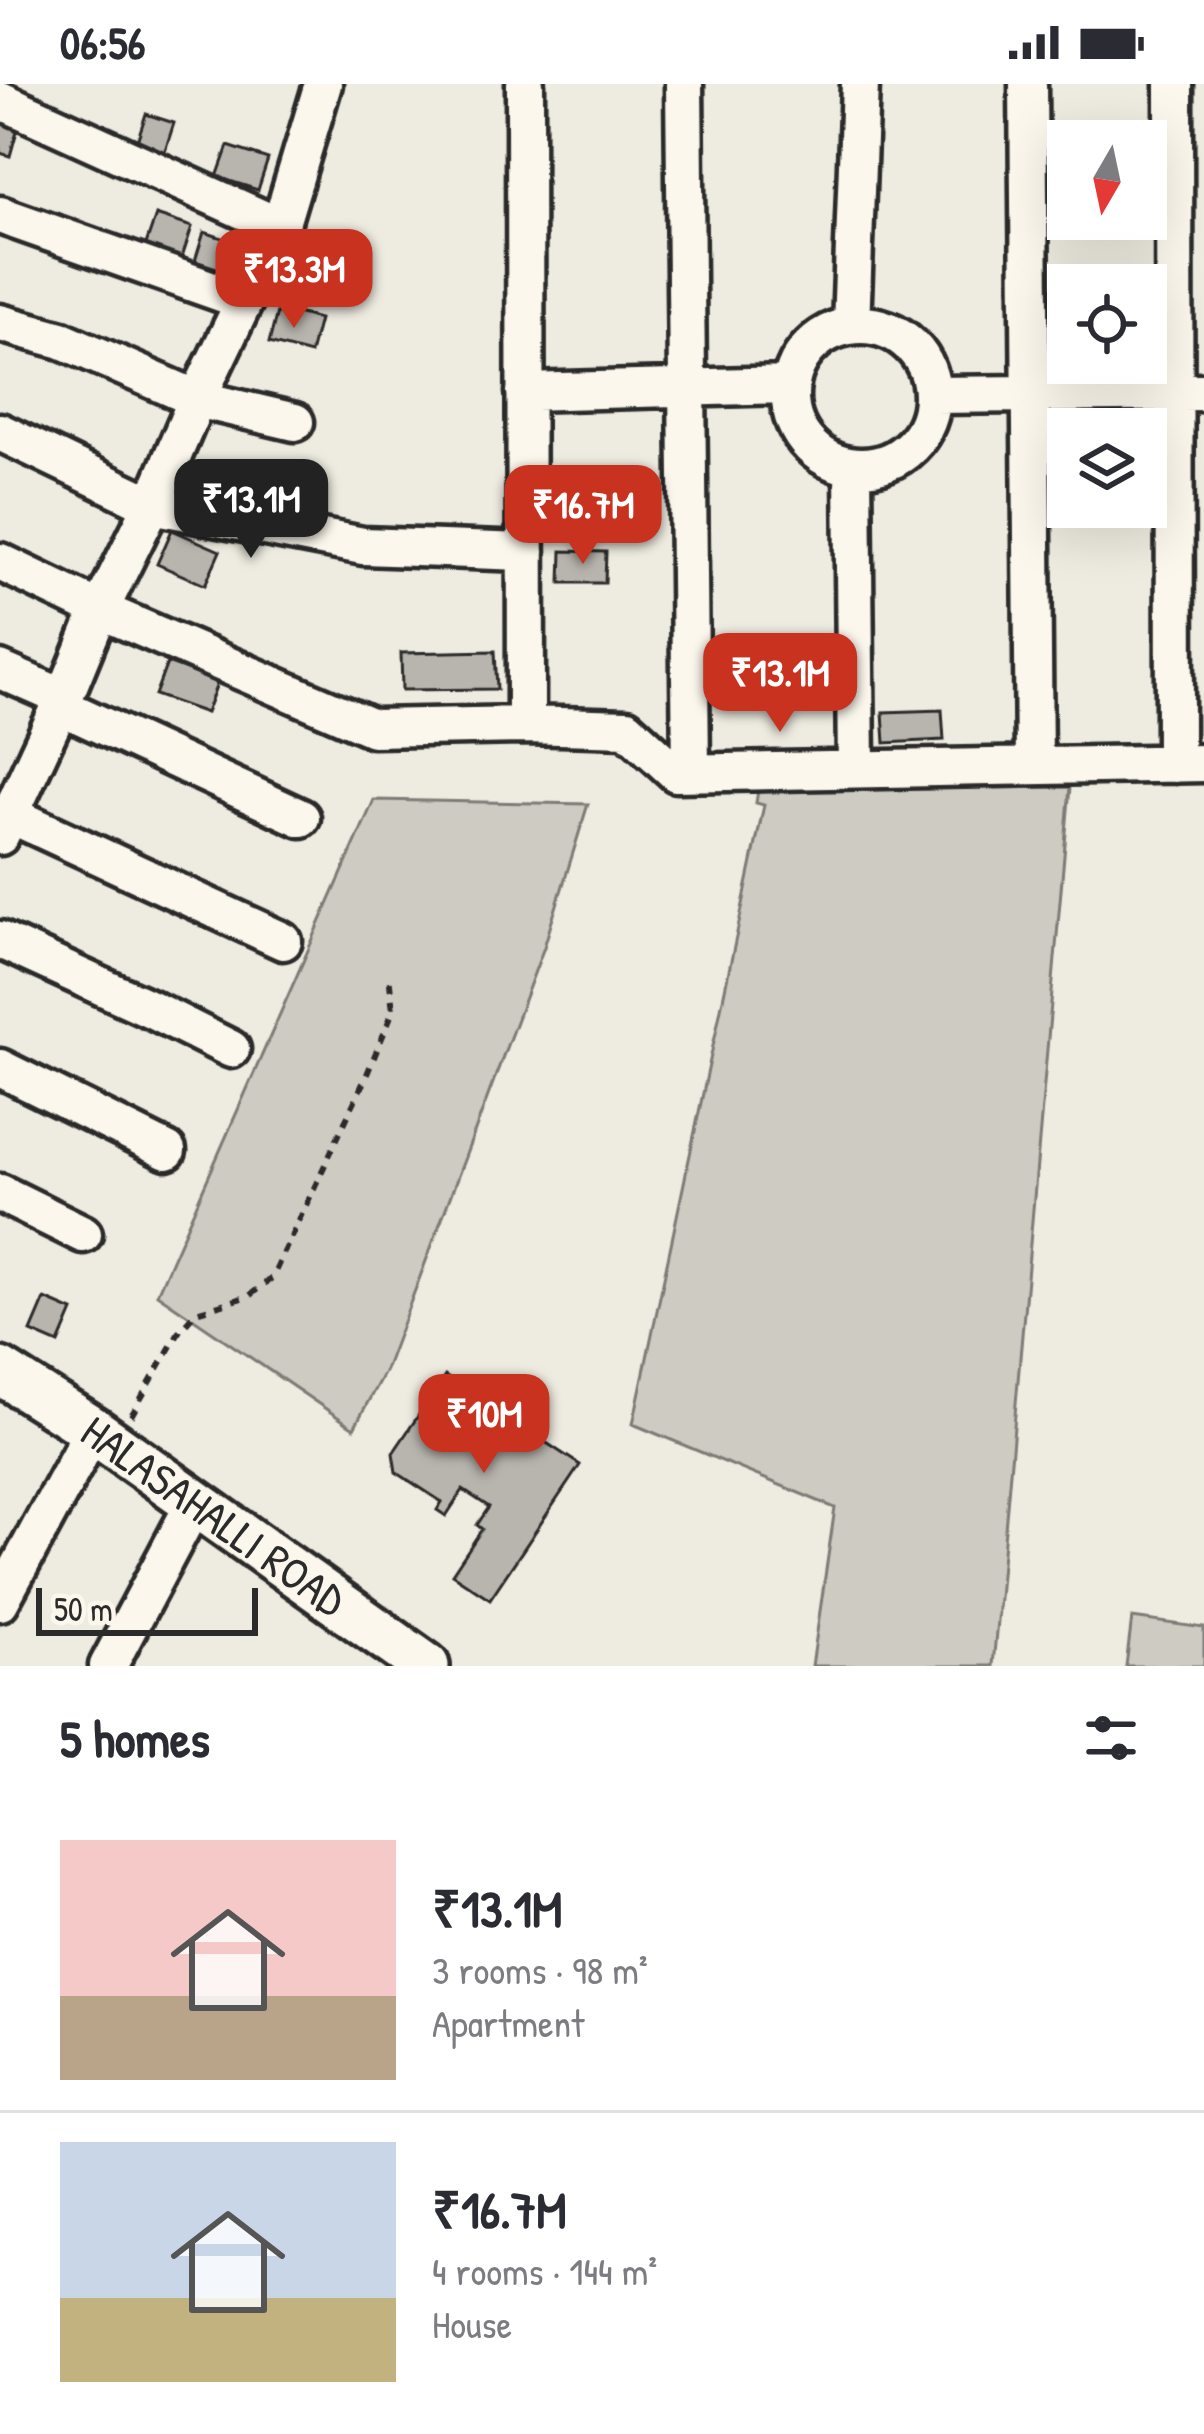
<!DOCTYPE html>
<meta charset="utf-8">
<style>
body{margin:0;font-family:"Patrick Hand",sans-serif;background:#f7f7f7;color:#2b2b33;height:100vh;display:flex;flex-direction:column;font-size:45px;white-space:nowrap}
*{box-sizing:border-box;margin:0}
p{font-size:39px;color:#7c7c81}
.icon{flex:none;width:66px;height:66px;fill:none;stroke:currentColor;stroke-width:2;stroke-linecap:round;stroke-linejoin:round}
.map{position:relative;height:1582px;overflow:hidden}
.drawer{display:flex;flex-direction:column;background:#fff;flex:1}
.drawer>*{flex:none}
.needle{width:78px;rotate:189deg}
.fabs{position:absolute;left:1047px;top:36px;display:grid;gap:24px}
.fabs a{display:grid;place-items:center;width:120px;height:120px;border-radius:0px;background:#fff;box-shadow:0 12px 48px #0002;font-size:60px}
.scale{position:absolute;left:36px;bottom:30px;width:222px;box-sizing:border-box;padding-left:12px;border:6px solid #2b2b2b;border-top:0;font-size:33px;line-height:42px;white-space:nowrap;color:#2b2b2b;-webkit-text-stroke:9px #fbf7ec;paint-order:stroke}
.price{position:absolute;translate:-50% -102px;padding:0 27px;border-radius:24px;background:#c8321e;color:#fff;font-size:39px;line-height:78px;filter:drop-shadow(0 3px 6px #0008)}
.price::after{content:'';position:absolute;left:50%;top:72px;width:36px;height:27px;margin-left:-18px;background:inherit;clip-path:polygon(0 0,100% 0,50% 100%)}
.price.current{background:#222;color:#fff}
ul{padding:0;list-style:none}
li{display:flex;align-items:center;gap:36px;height:300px;padding:0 60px}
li+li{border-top:3px solid #e1e1e2}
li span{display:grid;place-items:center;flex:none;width:336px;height:240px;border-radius:0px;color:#555}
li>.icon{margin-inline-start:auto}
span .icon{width:144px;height:144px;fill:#fffc;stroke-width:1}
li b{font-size:51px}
h2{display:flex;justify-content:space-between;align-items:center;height:144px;padding:0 60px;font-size:51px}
.status{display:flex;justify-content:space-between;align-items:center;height:84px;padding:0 60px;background:#fff;direction:ltr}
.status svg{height:33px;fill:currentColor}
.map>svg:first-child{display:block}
.green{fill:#cecbc2;stroke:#7c7b76;stroke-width:3}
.building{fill:#b8b5ae;stroke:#2b2b2b;stroke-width:3}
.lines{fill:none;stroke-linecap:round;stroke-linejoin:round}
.minor-casing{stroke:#2b2b2b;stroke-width:45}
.major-casing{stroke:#2b2b2b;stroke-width:54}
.path{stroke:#2b2b2b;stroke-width:6;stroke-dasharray:9 9;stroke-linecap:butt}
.minor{stroke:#fbf7ec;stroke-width:36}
.major{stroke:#fbf7ec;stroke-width:45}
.labels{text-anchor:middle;stroke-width:9;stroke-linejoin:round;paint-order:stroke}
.street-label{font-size:45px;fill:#2b2b2b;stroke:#fbf7ec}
</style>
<div class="status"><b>06:56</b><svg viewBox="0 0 49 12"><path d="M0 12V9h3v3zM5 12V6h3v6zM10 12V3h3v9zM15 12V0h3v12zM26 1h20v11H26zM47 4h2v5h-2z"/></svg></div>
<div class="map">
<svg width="1204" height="1582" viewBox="0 0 1204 1582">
<rect width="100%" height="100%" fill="#eeebe0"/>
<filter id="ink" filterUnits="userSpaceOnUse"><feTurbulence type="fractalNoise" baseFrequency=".00833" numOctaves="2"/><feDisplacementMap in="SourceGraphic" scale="24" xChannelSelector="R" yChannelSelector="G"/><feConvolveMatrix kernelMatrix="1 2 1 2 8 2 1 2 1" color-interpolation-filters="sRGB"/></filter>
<g filter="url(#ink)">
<!-- green -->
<path class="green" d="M1070,703L993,1582H812L835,1424L633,1340L764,721L756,719L758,706Z
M374,716L588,720L544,863L385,1286L354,1344L157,1210Z
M1132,1534L1204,1544V1582H1126Z"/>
<!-- building -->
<path class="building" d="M146,30L174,39L164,70L136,60Z
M0,31L20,36L10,72L0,69Z
M228,62L268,75L258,106L217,93Z
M156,131L192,143L181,177L144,166Z
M204,148L241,160L232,189L195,177Z
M316,202L344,206L342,220L313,215Z
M278,224L319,235L310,270L269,259Z
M172,446L220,467L205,501L157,480Z
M562,467L606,468L605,499H561Z
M495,567L497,605L402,606L401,569Z
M167,579L218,597L206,629L155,611Z
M942,626L944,656L885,659L883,628Z
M45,1215L73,1227L59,1260L31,1248Z
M445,1292L580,1381L490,1515L452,1490L482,1445L477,1441L489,1423L463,1406L446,1432L437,1426L442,1418L396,1388L393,1369Z"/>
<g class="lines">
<!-- minor casing -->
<g class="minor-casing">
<path id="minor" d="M525,0L526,641
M684,0L691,688
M1028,0L1034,682
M1174,0L1175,680
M0,16L280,143
M0,131L244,217
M0,239L62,256L197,315L295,338
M790 312a71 71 0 1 1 142 0a71 71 0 1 1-142 0Z
M851,242L860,0
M525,308L790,301
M933,311L1204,308
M0,348L152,421L363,462L526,468
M853,383L856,685
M0,478L100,526L373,644L526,641L627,644L676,689L1204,679
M0,586L64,614
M60,622L301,734
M11,731L283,857
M0,752L64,614L100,526L152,421L197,315L280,143L323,0
M0,856L153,926L231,965
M0,984L167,1067
M0,1109L83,1150
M0,1518L93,1346
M108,1582L195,1418"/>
</g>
<!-- major casing -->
<g class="major-casing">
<g id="major">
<path id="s1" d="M0,1287L93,1346L426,1582"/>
</g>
</g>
<!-- path -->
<path class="path" d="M131,1332L180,1246L196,1228L249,1212L272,1194L365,995L393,927L389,890"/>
<!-- minor -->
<use href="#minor" class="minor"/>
<!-- major -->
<use href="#major" class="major"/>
</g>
</g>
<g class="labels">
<!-- street labels -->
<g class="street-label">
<text dy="16" stroke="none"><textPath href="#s1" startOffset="258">HALASAHALLI ROAD</textPath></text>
</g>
</g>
</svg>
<div class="fabs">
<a><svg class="needle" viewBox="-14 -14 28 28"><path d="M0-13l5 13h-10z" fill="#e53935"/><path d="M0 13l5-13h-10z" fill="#7c7c81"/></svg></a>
<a><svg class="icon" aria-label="locate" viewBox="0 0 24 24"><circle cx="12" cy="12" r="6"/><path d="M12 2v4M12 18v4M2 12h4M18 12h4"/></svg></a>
<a><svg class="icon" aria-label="layers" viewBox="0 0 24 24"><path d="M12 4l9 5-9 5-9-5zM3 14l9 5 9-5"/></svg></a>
</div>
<div class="scale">50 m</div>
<b class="price" style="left:294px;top:247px">₹13.3M</b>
<b class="price current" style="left:251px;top:477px">₹13.1M</b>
<b class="price" style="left:583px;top:483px">₹16.7M</b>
<b class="price" style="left:780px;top:651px">₹13.1M</b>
<b class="price" style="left:484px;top:1392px">₹10M</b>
</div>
<section class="drawer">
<h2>5 homes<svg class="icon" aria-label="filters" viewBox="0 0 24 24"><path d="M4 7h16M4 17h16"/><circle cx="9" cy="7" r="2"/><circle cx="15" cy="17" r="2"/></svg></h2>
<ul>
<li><span style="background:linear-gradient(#f6c9c9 65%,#b9a48a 0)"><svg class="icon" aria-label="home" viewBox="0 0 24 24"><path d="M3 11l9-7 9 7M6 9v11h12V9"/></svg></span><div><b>₹13.1M</b><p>3 rooms · 98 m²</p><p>Apartment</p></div></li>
<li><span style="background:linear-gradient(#c9d6e8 65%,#c2b280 0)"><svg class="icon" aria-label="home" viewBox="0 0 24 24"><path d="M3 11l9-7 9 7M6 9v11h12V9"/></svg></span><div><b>₹16.7M</b><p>4 rooms · 144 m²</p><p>House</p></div></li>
</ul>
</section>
